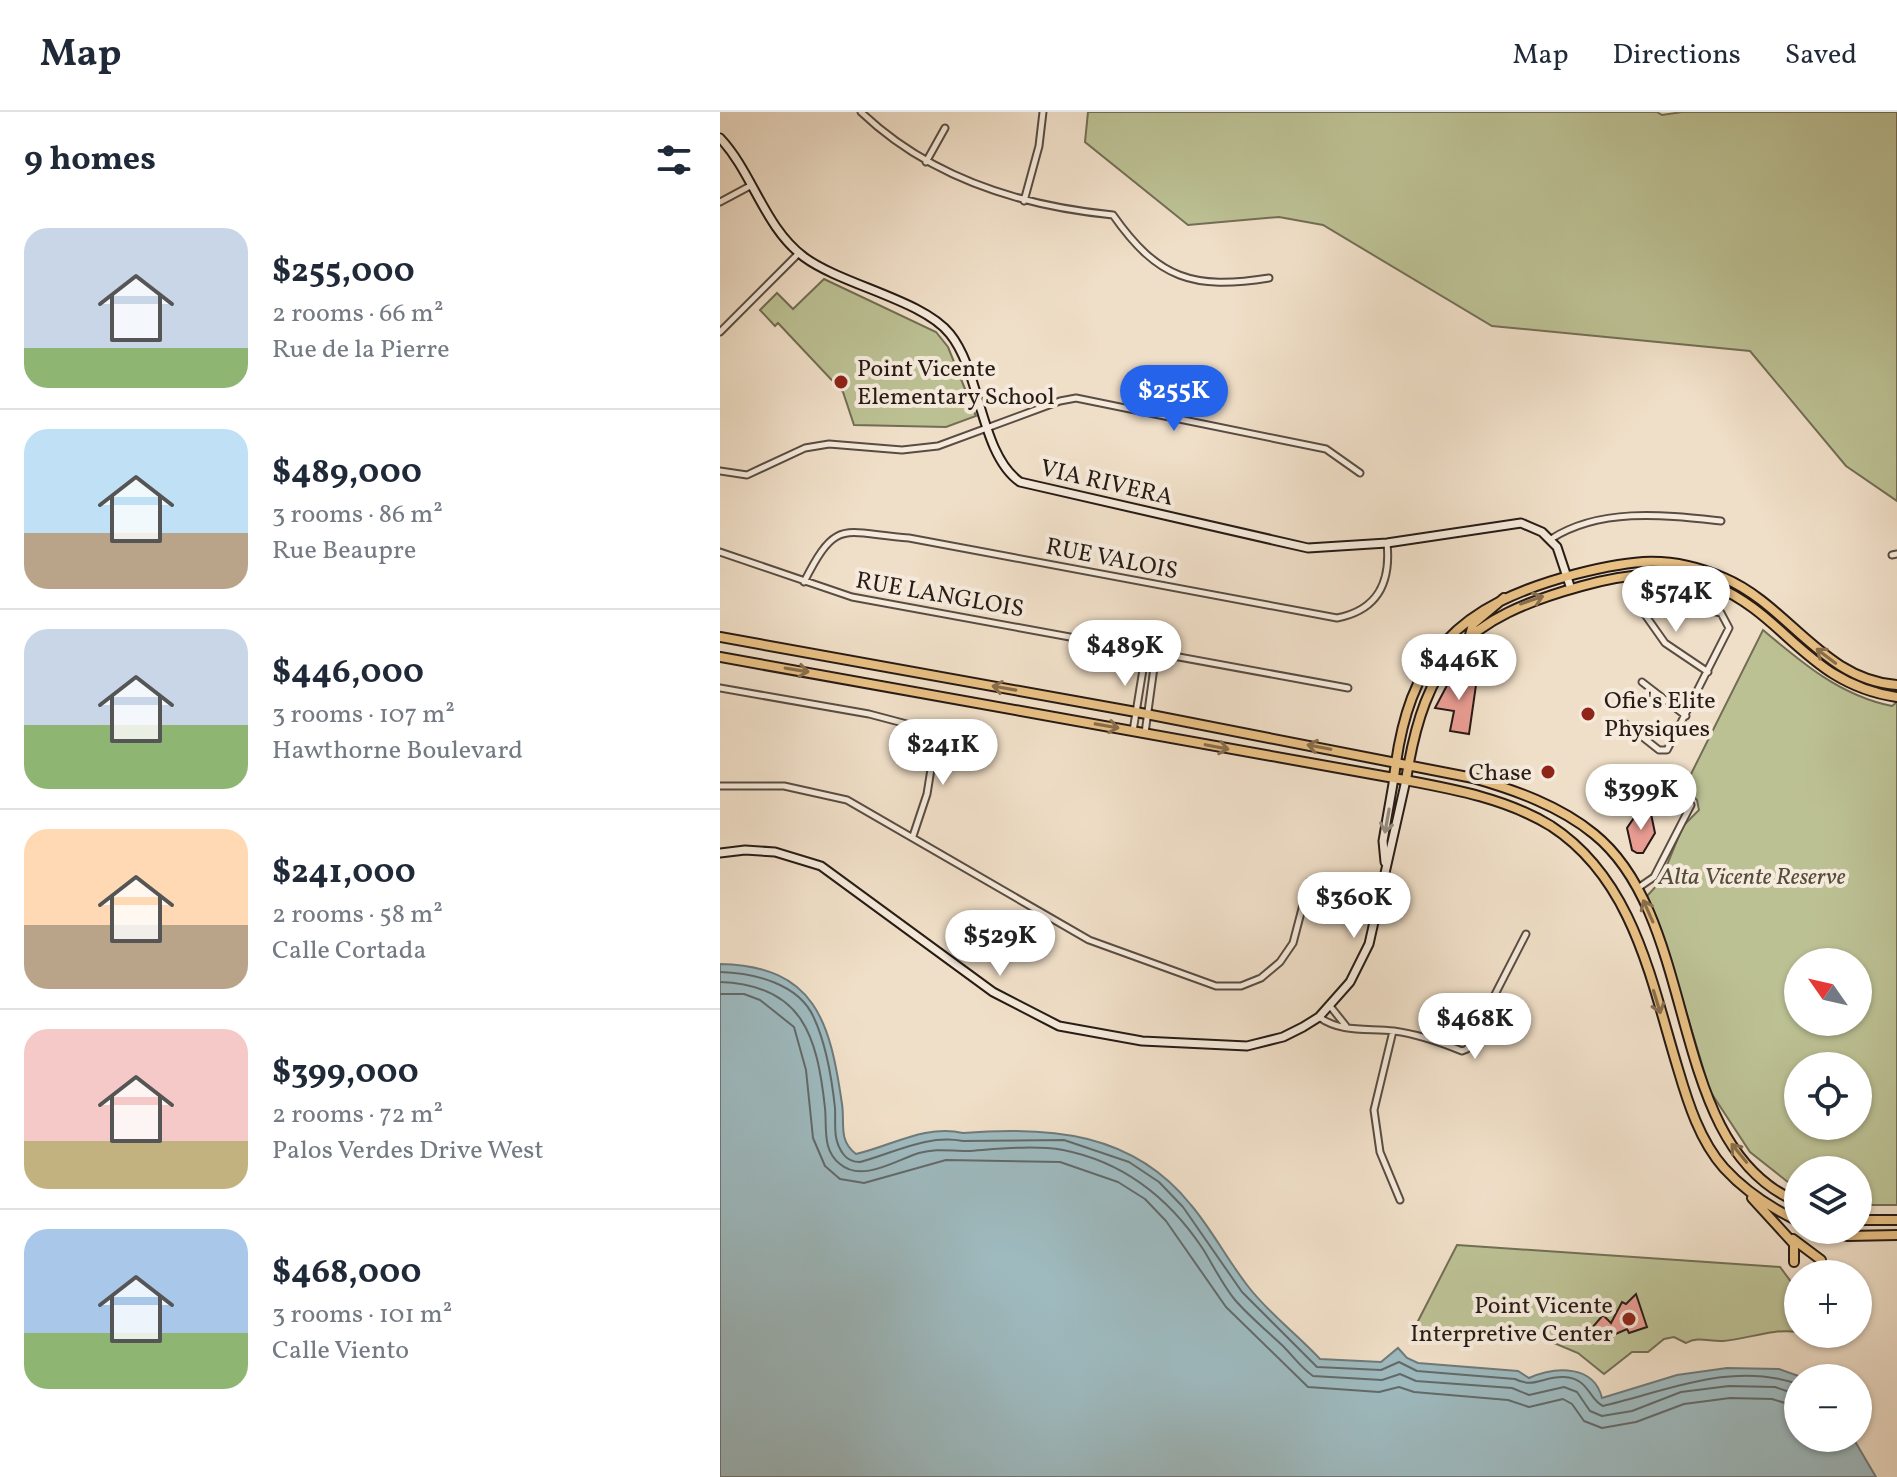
<!DOCTYPE html>
<meta charset="utf-8">
<style>
body{margin:0;font-family:Vollkorn,serif;background:#f6f6f7;color:#1f2937;height:100vh;display:flex;flex-direction:column;font-size:30px;white-space:nowrap}
*{box-sizing:border-box;margin:0}
p{font-size:26px;color:#747a83}
.icon{flex:none;width:44px;height:44px;fill:none;stroke:currentColor;stroke-width:2;stroke-linecap:round;stroke-linejoin:round}
.map{position:relative;flex:1;overflow:hidden}
.details{display:flex;flex-direction:column;background:#fff;width:720px}
.details>*{flex:none}
.needle{width:52px;rotate:304deg}
.buttons{position:absolute;left:1064px;top:836px;display:grid;gap:16px}
.buttons a{display:grid;place-items:center;width:88px;height:88px;border-radius:50%;background:#fff;box-shadow:0 2px 6px #0004;font-size:40px}
.price{position:absolute;translate:-50% -68px;padding:0 18px;border-radius:28px;background:#fff;color:#222;font-size:26px;line-height:52px;filter:drop-shadow(0 2px 4px #0008)}
.price::after{content:'';position:absolute;left:50%;top:48px;width:24px;height:18px;margin-left:-12px;background:inherit;clip-path:polygon(0 0,100% 0,50% 100%)}
.price.on{background:#2563eb;color:#fff}
ul{padding:0;list-style:none}
li{display:flex;align-items:center;gap:24px;height:200px;padding:0 24px}
li+li{border-top:2px solid #e0e1e3}
li span{display:grid;place-items:center;flex:none;width:224px;height:160px;border-radius:24px;color:#555}
li>.icon{margin-inline-start:auto}
span .icon{width:96px;height:96px;fill:#fffc;stroke-width:1}
li b{font-size:34px}
h2{display:flex;justify-content:space-between;align-items:center;height:96px;padding:0 24px;font-size:34px}
header{display:flex;align-items:center;gap:48px;box-sizing:border-box;height:112px;padding:0 40px;background:#fff;border-bottom:2px solid #e0e1e3}
header strong{font-size:38px}
nav{display:flex;gap:44px;margin-inline-start:auto;font-size:28px}
main{display:flex;flex:1;min-height:0}
.map>svg:first-child{display:block}
.green{fill:#bcc194;stroke:#726e55;stroke-width:2;fill-rule:evenodd}
.water{fill:#9ebabf;stroke:#6e7a7b;stroke-width:2}
.lines{fill:none;stroke-linecap:round;stroke-linejoin:round}
.shore{stroke:#626a6a;stroke-width:2}
.building{fill:#e99c92;stroke:#271b16;stroke-width:2}
.street-casing{stroke:#594c42;stroke-width:9}
.secondary-casing{stroke:#271b16;stroke-width:11}
.primary-casing{stroke:#271b16;stroke-width:12}
.street{stroke:#f5eadb;stroke-width:5}
.secondary{stroke:#f5eadb;stroke-width:7}
.primary{stroke:#e8c084;stroke-width:8}
.oneway{stroke:#886e4d}
.oneway2{stroke:#988d82}
.poi-dot{fill:#8f2418;stroke:#f5eadb;stroke-width:3}
.labels{text-anchor:middle;stroke-width:8;stroke-linejoin:round;paint-order:stroke}
.poi-label{font-size:24px;fill:#271b16;stroke:#f5eadb;text-anchor:start}
.street-label{font-size:24px;fill:#271b16;stroke:#f5eadb}
.park-label{font-size:24px;font-style:italic;fill:#544d3c;stroke:#f5eadb}
</style>
<header>
<strong>Map</strong>
<nav><a>Map</a><a>Directions</a><a>Saved</a></nav>
</header>
<main>
<section class="details">
<h2>9 homes<svg class="icon" aria-label="filters" viewBox="0 0 24 24"><path d="M4 7h16M4 17h16"/><circle cx="9" cy="7" r="2"/><circle cx="15" cy="17" r="2"/></svg></h2>
<ul>
<li><span style="background:linear-gradient(#c9d6e8 75%,#8fb573 0)"><svg class="icon" aria-label="home" viewBox="0 0 24 24"><path d="M3 11l9-7 9 7M6 9v11h12V9"/></svg></span><div><b>$255,000</b><p>2 rooms · 66 m²</p><p>Rue de la Pierre</p></div></li>
<li><span style="background:linear-gradient(#bfe0f5 65%,#b9a48a 0)"><svg class="icon" aria-label="home" viewBox="0 0 24 24"><path d="M3 11l9-7 9 7M6 9v11h12V9"/></svg></span><div><b>$489,000</b><p>3 rooms · 86 m²</p><p>Rue Beaupre</p></div></li>
<li><span style="background:linear-gradient(#c9d6e8 60%,#8fb573 0)"><svg class="icon" aria-label="home" viewBox="0 0 24 24"><path d="M3 11l9-7 9 7M6 9v11h12V9"/></svg></span><div><b>$446,000</b><p>3 rooms · 107 m²</p><p>Hawthorne Boulevard</p></div></li>
<li><span style="background:linear-gradient(#ffd9b3 60%,#b9a48a 0)"><svg class="icon" aria-label="home" viewBox="0 0 24 24"><path d="M3 11l9-7 9 7M6 9v11h12V9"/></svg></span><div><b>$241,000</b><p>2 rooms · 58 m²</p><p>Calle Cortada</p></div></li>
<li><span style="background:linear-gradient(#f6c9c9 70%,#c2b280 0)"><svg class="icon" aria-label="home" viewBox="0 0 24 24"><path d="M3 11l9-7 9 7M6 9v11h12V9"/></svg></span><div><b>$399,000</b><p>2 rooms · 72 m²</p><p>Palos Verdes Drive West</p></div></li>
<li><span style="background:linear-gradient(#a9c7e8 65%,#8fb573 0)"><svg class="icon" aria-label="home" viewBox="0 0 24 24"><path d="M3 11l9-7 9 7M6 9v11h12V9"/></svg></span><div><b>$468,000</b><p>3 rooms · 101 m²</p><p>Calle Viento</p></div></li>
</ul>
</section>
<div class="map">
<svg width="1177" height="1365" viewBox="0 0 1177 1365">
<rect width="100%" height="100%" fill="#f0dfc8"/>
<filter id="stains"><feTurbulence type="fractalNoise" baseFrequency=".0025" numOctaves="4"/><feColorMatrix values="0 0 0 0 .2 0 0 0 0 .09 0 0 0 0 .02 0 0 0 .5 -.17"/></filter>
<radialGradient id="worn" r=".72"><stop offset=".6" stop-color="#630" stop-opacity="0"/><stop offset="1" stop-color="#630" stop-opacity=".3"/></radialGradient>
<!-- green -->
<path class="green" d="M368,0H937L942,3L962,0H1177V389L1126,354L1030,239L772,214L603,113L559,105L468,113L365,30Z
M104,167L216,220L228,235L256,304L226,315L134,313L123,280L58,211L55,214L40,198L57,181L73,197Z
M1043,518C1082,551 1121,584 1172,594L1177,590V1093H1138V1058H1078V1078L1030,1040L990,979L953,856L927,784L940,770L963,714L979,698L977,688L964,676ZM1078,850H1138V910H1078ZM1078,954H1138V1014H1078Z
M737,1133L1060,1155L1078,1179V1220C1052,1216 1029,1227 1003,1229C990,1230 978,1224 966,1231L954,1225L944,1227L928,1240H912L884,1262L858,1241L810,1221L794,1218L727,1225L695,1215Z"/>
<!-- water -->
<path class="water" d="M0,852C96,854 110,910 122,992C125,1011 118,1029 136,1042C171,1034 206,1012 243,1021C329,1014 413,1020 471,1093C492,1118 507,1147 527,1173C547,1200 577,1222 600,1247L661,1250L678,1236L687,1246L698,1251L798,1259L809,1266C836,1254 874,1253 882,1286L957,1263L1007,1256L1059,1257L1084,1266H1078V1326H1133L1156,1365H0Z"/>
<g class="lines">
<!-- shore -->
<path class="shore" d="M0,860C33,861 79,871 94,906C106,932 112,968 115,996C116,1012 112,1028 124,1043C128,1048 133,1050 140,1050C174,1041 207,1022 243,1029L344,1028L409,1050L439,1070L463,1095L522,1180L597,1255L661,1258L679,1250L697,1259L795,1267C814,1277 823,1264 844,1265C869,1266 869,1288 883,1294C947,1279 1011,1249 1078,1272
M0,870C83,873 97,924 105,996C107,1016 102,1038 120,1052C142,1071 176,1048 199,1041C216,1036 230,1039 247,1039C278,1037 313,1033 343,1038C404,1050 449,1086 483,1137C493,1153 502,1172 515,1188C529,1204 547,1219 563,1234C573,1244 581,1256 593,1264L662,1268L680,1262L696,1269L792,1276L809,1283L844,1275L857,1280L870,1299L882,1304L912,1299L961,1280L1009,1274L1055,1275L1078,1283
M0,882H24L40,888L74,915L86,958L93,1026L105,1054L120,1067L144,1071L226,1048L340,1050L398,1070L425,1087L446,1109L506,1195L588,1275L659,1280L679,1275L694,1280L788,1288L809,1295L843,1287L852,1292L864,1309L882,1316L916,1310L964,1292L1010,1286L1052,1287L1078,1295"/>
</g>
<!-- building -->
<path class="building" d="M733,562L757,566L749,622L730,619L734,599L715,596Z
M925,699L931,702L935,721L923,741H917L912,738L907,716L918,700Z
M916,1182L927,1215L909,1221L907,1217L884,1227L871,1217L883,1203L891,1211L902,1190L906,1192Z"/>
<g class="lines">
<!-- street casing -->
<g class="street-casing">
<path id="street" d="M141,0C209,65 301,94 393,103C438,167 473,178 549,166
M206,50L225,16
M304,89L319,34L323,0
M0,90L30,74
M0,220L79,141
M0,359L27,363L85,336L109,332L182,338L218,334L340,289L356,286L606,337L640,361
M831,427C881,395 945,403 1001,409
M0,440L132,485L628,576
M1172,443L1177,442
M84,470C117,405 122,421 189,426L617,506C658,498 671,470 667,431
M937,488L940,463
M916,490L945,531L988,560
M922,570L966,604
M0,576L149,602L217,620L207,682L193,724
M906,612L939,638H947L1009,516L1001,501L932,486L929,473
M413,619L426,539
M425,621L436,541
M0,674H64L127,688L369,828L496,874H521L541,866L560,850L573,831L589,770C614,767 634,783 657,790
M918,776L934,765L971,693
M634,777L646,772L659,775
M610,894L626,914
M599,905C621,921 648,916 674,919C697,922 720,930 742,939L747,937L806,822
M673,919L654,998L660,1040L680,1088"/>
</g>
<!-- secondary casing -->
<g class="secondary-casing">
<path id="secondary" d="M0,26C33,61 44,115 84,145C122,173 203,188 230,222C261,260 260,342 300,370L588,436L667,431L801,411L822,420L837,435L851,477
M0,741L25,738L55,740L101,754L273,880L339,914L422,929L527,934L563,925L583,915L599,905L630,870L649,832L686,668
M665,750L663,729L674,666"/>
</g>
<!-- primary casing -->
<g class="primary-casing">
<path id="primary" d="M929,473L934,463L956,453
M750,523L753,512L784,486
M0,525L416,600L753,666C795,678 840,694 874,722C982,809 944,1035 1078,1090
M0,545L674,666C727,676 784,685 831,714C914,768 931,869 958,957C968,991 980,1029 1004,1056C1024,1078 1051,1096 1078,1109
M674,666C688,542 738,493 856,462C911,448 950,442 1004,466C1068,493 1103,568 1177,573
M686,668C705,546 745,506 862,474C905,462 950,456 993,473C1066,503 1088,572 1177,585
M1032,1086L1074,1132V1150
M1138,1108H1177
M1102,1118L1127,1124L1177,1123
M1073,1127L1101,1148"/>
</g>
<!-- street -->
<use href="#street" class="street"/>
<!-- secondary -->
<use href="#secondary" class="secondary"/>
<!-- primary -->
<use href="#primary" class="primary"/>
</g>
<!-- one-way arrows -->
<defs><path id="oneway-shaft" d="M-6 0H5M1.5-3L5.5 0L1.5 3" fill="none" stroke-width="1.6" stroke-linecap="round" stroke-linejoin="round" transform="scale(2)"/></defs>
<g class="oneway">
<use href="#oneway-shaft" transform="translate(812 488) rotate(-19)"/>
<use href="#oneway-shaft" transform="translate(1106 544) rotate(-143)"/>
<use href="#oneway-shaft" transform="translate(77 558) rotate(9)"/>
<use href="#oneway-shaft" transform="translate(284 576) rotate(-170)"/>
<use href="#oneway-shaft" transform="translate(387 614) rotate(10)"/>
<use href="#oneway-shaft" transform="translate(497 635) rotate(11)"/>
<use href="#oneway-shaft" transform="translate(599 635) rotate(-169)"/>
<use href="#oneway-shaft" transform="translate(928 799) rotate(-114)"/>
<use href="#oneway-shaft" transform="translate(937 890) rotate(73)"/>
<use href="#oneway-shaft" transform="translate(1019 1041) rotate(-129)"/>
</g>
<use class="oneway2" href="#oneway-shaft" transform="translate(667 709) rotate(100)"/>
<!-- markers -->
<g class="poi-dot">
<circle cx="121" cy="270" r="8"/>
<circle cx="868" cy="602" r="8"/>
<circle cx="828" cy="660" r="8"/>
<circle cx="909" cy="1207" r="8"/>
</g>
<g class="labels">
<!-- poi labels -->
<g class="poi-label">
<text x="137" y="264">Point Vicente<tspan x="137" dy="28">Elementary School</tspan></text>
<text x="884" y="596">Ofie's Elite<tspan x="884" dy="28">Physiques</tspan></text>
<text x="812" y="668" text-anchor="end">Chase</text>
<text x="893" y="1201" text-anchor="end">Point Vicente<tspan x="893" dy="28">Interpretive Center</tspan></text>
</g>
<!-- street labels -->
<g class="street-label">
<text transform="translate(387 370) rotate(13)" y="8">VIA RIVERA</text>
<text transform="translate(392 446) rotate(11)" y="8">RUE VALOIS</text>
<text transform="translate(220 482) rotate(10)" y="8">RUE LANGLOIS</text>
</g>
<!-- park labels -->
<g class="park-label">
<text x="1032" y="772">Alta Vicente Reserve</text>
</g>
</g>
<rect width="100%" height="100%" filter="url(#stains)"/>
<rect width="100%" height="100%" fill="url(#worn)"/>
</svg>
<div class="buttons">
<a><svg class="needle" viewBox="-14 -14 28 28"><path d="M0-13l5 13h-10z" fill="#e53935"/><path d="M0 13l5-13h-10z" fill="#747a83"/></svg></a>
<a><svg class="icon" aria-label="locate" viewBox="0 0 24 24"><circle cx="12" cy="12" r="6"/><path d="M12 2v4M12 18v4M2 12h4M18 12h4"/></svg></a>
<a><svg class="icon" aria-label="layers" viewBox="0 0 24 24"><path d="M12 4l9 5-9 5-9-5zM3 14l9 5 9-5"/></svg></a>
<a>+</a>
<a>−</a>
</div>
<b class="price on" style="left:454px;top:321px">$255K</b>
<b class="price" style="left:956px;top:522px">$574K</b>
<b class="price" style="left:405px;top:576px">$489K</b>
<b class="price" style="left:739px;top:590px">$446K</b>
<b class="price" style="left:223px;top:675px">$241K</b>
<b class="price" style="left:921px;top:720px">$399K</b>
<b class="price" style="left:634px;top:828px">$360K</b>
<b class="price" style="left:280px;top:866px">$529K</b>
<b class="price" style="left:755px;top:949px">$468K</b>
</div>
</main>
